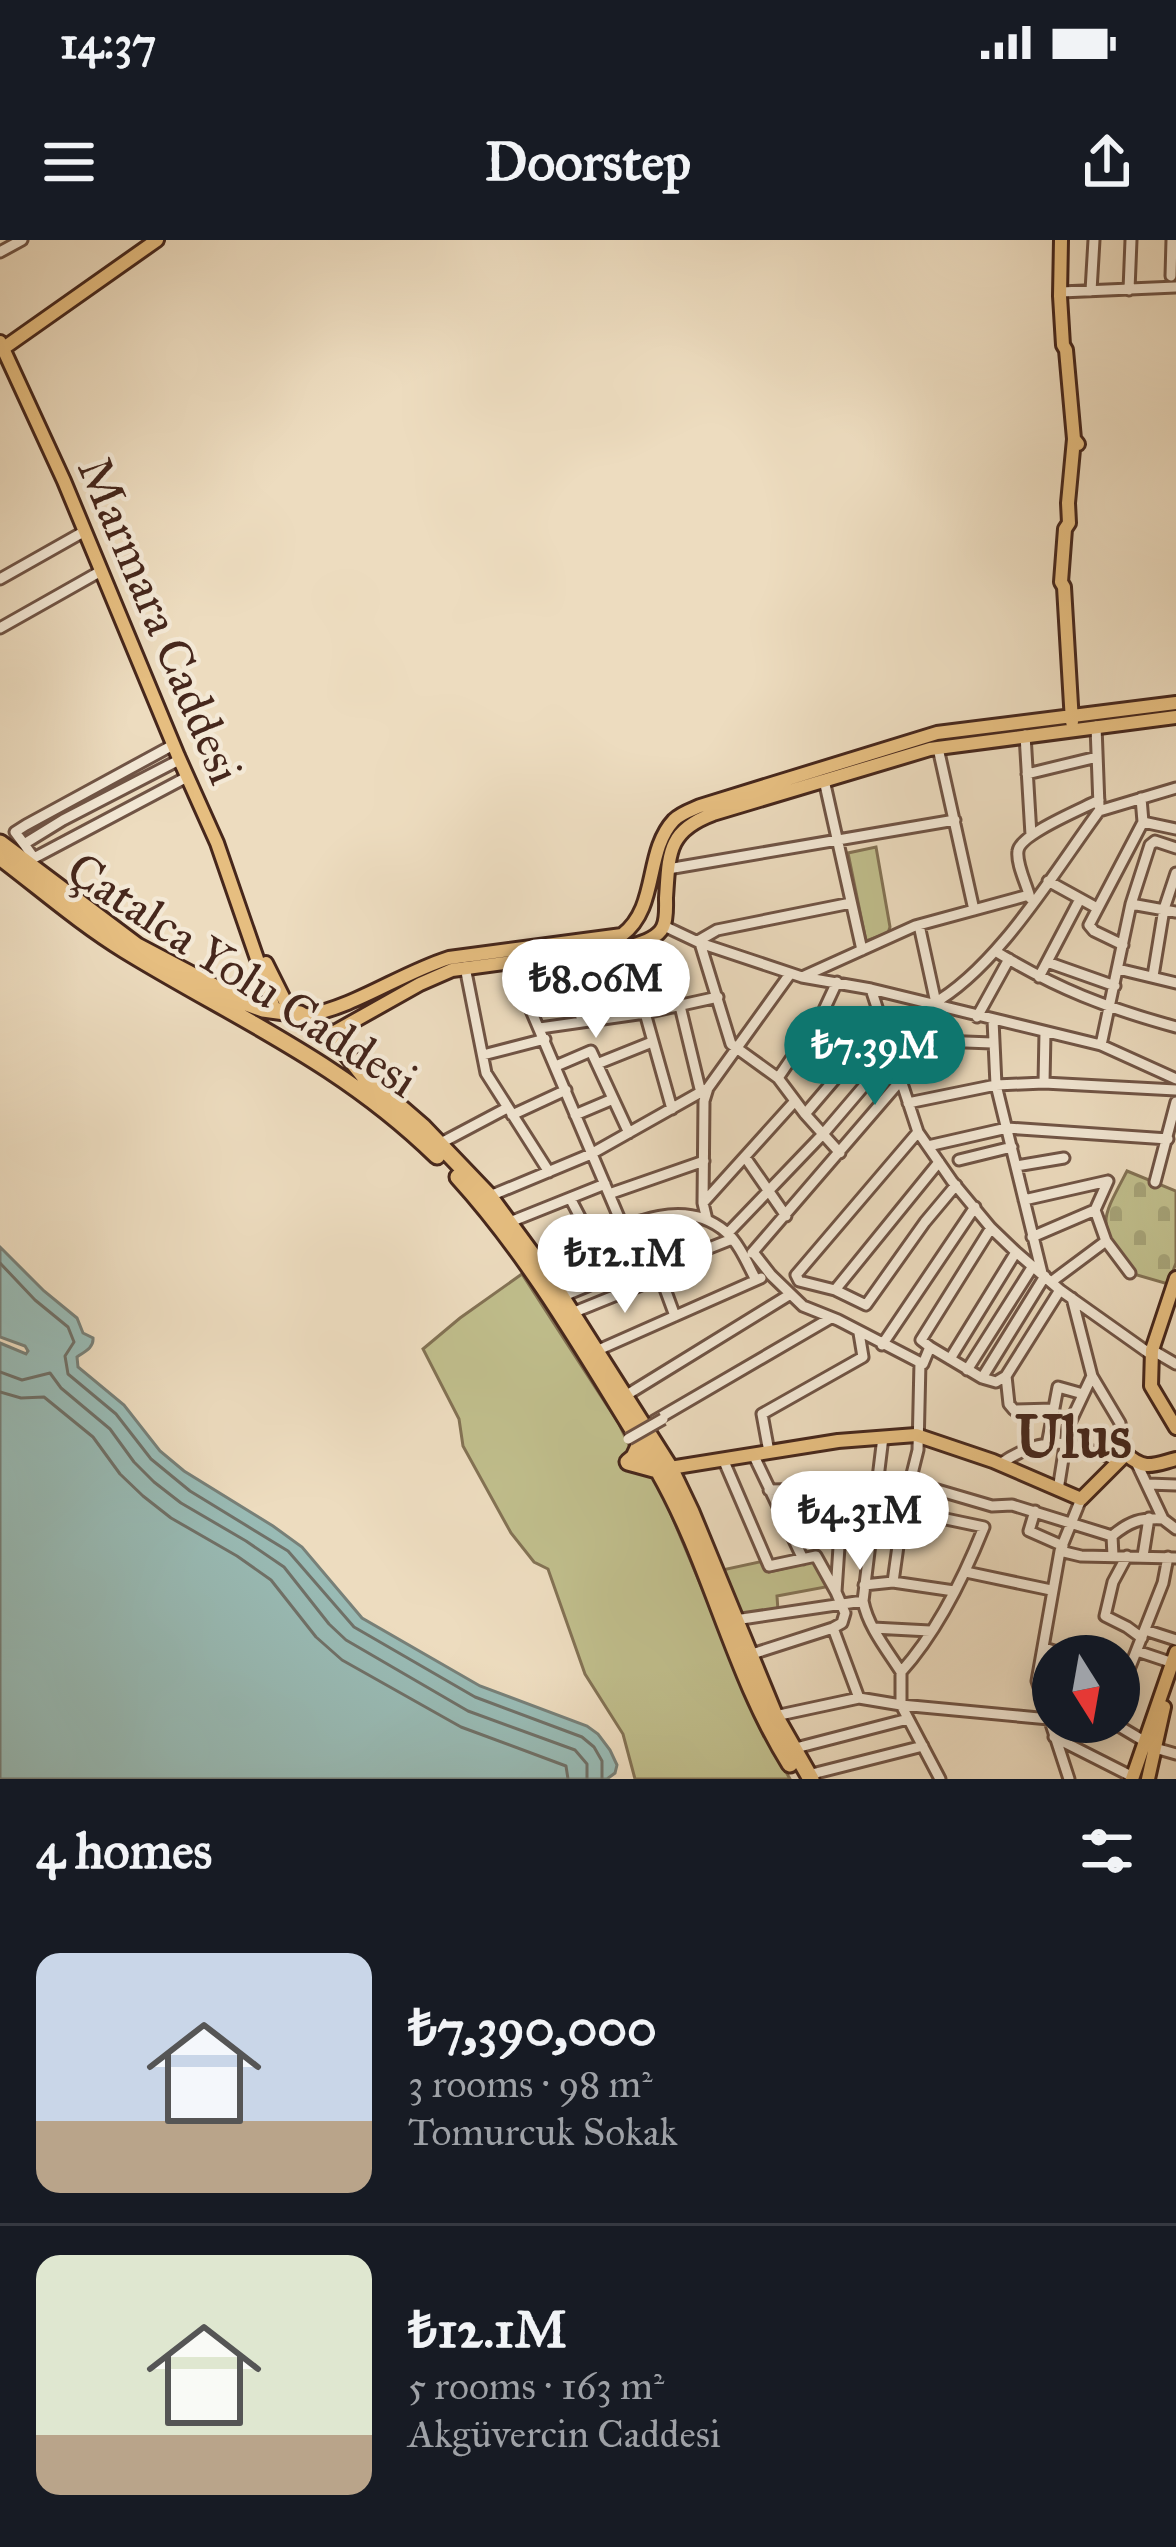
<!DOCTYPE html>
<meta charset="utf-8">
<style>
body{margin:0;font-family:"IM FELL Great Primer",serif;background:#20242c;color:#f1f3f6;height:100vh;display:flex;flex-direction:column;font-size:45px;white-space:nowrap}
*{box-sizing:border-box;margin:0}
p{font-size:39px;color:#9ea1a6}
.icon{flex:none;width:66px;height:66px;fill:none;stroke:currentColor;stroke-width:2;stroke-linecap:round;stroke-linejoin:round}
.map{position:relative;height:1539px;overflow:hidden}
.side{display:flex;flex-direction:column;background:#171b24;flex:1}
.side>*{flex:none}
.needle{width:78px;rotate:169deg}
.tools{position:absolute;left:1032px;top:1395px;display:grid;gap:24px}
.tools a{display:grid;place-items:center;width:108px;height:108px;border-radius:50%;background:#171b24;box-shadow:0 6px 30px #0003;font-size:60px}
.price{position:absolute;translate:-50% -102px;padding:0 27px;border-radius:42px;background:#fff;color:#222;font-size:39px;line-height:78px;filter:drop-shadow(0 3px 6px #0008)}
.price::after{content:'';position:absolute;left:50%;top:72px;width:36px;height:27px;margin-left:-18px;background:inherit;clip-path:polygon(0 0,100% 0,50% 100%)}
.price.on{background:#0f766e;color:#fff}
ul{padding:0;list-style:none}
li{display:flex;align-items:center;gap:36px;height:300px;padding:0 36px}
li+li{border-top:3px solid #363941}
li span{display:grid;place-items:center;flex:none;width:336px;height:240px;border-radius:24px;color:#555}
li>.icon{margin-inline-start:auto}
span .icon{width:144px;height:144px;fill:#fffc;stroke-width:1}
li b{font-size:51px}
h2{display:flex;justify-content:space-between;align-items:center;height:144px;padding:0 36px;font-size:51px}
.status{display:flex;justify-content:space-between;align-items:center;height:84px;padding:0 60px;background:#171b24;direction:ltr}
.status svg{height:33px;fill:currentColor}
header{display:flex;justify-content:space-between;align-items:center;height:156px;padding:0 36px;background:#171b24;font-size:54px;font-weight:700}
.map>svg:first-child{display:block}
.cemetery{fill:url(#cemetery-stones);stroke:#837254;stroke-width:3}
.green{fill:#c0be8c;stroke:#837254;stroke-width:3}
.water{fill:#99bbb5;stroke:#788078;stroke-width:3}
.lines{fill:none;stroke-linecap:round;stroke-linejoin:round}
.shore{stroke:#707168;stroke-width:3}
.minor-casing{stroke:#705445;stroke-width:15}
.major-casing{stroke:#46271c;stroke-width:18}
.highway-casing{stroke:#46271c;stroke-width:21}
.minor{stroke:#f3e8d5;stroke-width:9}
.major{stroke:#e6be80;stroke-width:12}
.highway{stroke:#e6be80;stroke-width:15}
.minor-bridge-casing{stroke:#705445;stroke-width:15;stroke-linecap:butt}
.minor-bridge{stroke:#f3e8d5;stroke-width:9}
.labels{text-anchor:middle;stroke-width:9;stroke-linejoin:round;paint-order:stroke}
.street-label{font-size:48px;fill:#46271c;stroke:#f3e8d5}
.district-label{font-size:60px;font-weight:bold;fill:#46271c;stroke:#f3e8d5}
</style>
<div class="status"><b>14:37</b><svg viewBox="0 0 49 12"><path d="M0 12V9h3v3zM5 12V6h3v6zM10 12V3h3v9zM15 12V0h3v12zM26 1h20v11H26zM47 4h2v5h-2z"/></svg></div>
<header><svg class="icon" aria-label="menu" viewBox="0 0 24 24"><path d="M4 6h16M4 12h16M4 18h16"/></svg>Doorstep<svg class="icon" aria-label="share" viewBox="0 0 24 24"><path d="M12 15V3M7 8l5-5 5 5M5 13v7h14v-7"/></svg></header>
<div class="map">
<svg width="1176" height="1539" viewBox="0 0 1176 1539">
<defs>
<pattern id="cemetery-stones" width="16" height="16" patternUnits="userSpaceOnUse" patternTransform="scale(3)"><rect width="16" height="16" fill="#c0be8c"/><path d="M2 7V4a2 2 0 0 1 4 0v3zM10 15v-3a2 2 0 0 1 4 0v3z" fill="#a6a378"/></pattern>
</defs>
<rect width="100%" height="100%" fill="#eddcbf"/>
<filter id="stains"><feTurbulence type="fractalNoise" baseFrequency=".00167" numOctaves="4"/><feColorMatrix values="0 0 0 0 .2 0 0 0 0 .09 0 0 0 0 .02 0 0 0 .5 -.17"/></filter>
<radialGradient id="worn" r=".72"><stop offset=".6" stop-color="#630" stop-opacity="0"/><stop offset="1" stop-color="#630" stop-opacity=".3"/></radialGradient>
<!-- cemetery -->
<path class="cemetery" d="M1127,931L1176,951V1023L1168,1044L1130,1033C1099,979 1098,986 1127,931Z"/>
<!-- green -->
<path class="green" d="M876,607L890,687L888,693L866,701L848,613Z
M522,1034L619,1184L630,1207L626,1217L657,1241L760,1486L790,1539H635L623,1494L585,1434L548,1329L534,1322L511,1293L463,1206L459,1179L423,1109L460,1078Z
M764,1321L769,1332L816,1321L831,1346L777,1356L778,1371L740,1376L722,1330Z"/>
<!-- water -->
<path class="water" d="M0,1007L44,1051L77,1078L83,1093L93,1098C94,1108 84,1112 77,1117L78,1127L124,1165L160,1211L184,1231L273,1286L302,1307L362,1378L480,1446L587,1486L598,1494L610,1510L617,1525L615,1533L607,1539H0V1103L26,1114L28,1111L25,1106L0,1097Z"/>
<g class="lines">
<!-- shore -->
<path class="shore" d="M0,1023L35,1060L68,1087L74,1102L65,1116L68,1134L116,1174L151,1219L190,1251L288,1311L354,1387L475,1457L582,1497L594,1507L602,1521V1539
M0,1132L22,1140L50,1133L61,1148L110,1189L134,1222L154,1242L181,1263L246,1301L284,1327L329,1384L346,1400L468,1471L575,1510L587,1524V1539
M0,1152L21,1158L44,1157L93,1197L120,1234L143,1256L171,1278L237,1316L271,1340L316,1397L342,1420L461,1487L566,1526L568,1539"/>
<!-- minor casing -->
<g class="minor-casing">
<path id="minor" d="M0,12L22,0
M1171,36L1172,0
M1129,50L1131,0
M1091,51L1094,0
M1061,52L1176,47
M0,339L85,291
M0,388L101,331
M1096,486L1099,566
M1025,495L1031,595
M938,508L974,670
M179,520L63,580L24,604L34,618L187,537
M1027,534L1097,517
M824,540L862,710
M1099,571L1176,548
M1143,582L1176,589
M24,604L15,592L26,585L173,505
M668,629L955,580
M1048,641L1097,668
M1030,658C1027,645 1016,624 1018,611C1020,594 1082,569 1099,560
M1131,664L1176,672
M919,685L936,763
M664,686L700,703L802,737L871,749L1101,805L1176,839
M698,701L717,690L851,663
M700,703L731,804L778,838L805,874L840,913
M1123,705L1094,691L1089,685L1143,582L1141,558
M631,706L645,773L672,869
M995,711C1057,749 1107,768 1176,787
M560,715L582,780
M510,721L623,987
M1047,722L1115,746
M465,727L486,833L549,932
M1118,729L1176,743
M1153,736L1164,669L1176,633
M802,737L915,686L1029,655
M1039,737L1080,659
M871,749L918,892L952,941L991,988L1016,1012L1060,1050L1153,1116
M931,765C997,729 1054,632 1099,571
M680,766L701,853
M977,777L1009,719
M993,780L996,845L1042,1033
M814,786L850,819
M540,788L645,773L718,757
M887,799L992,803
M1101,805L1131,664L1150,605L1155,601L1176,608
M483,815L545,799
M597,824L652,802
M556,826L591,811L629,893
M778,838L823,772L837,742
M1044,843L1045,792
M908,863L996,845L1044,843L1176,850
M805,874L882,784
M512,875L566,850
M575,875L613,859
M918,892L796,1035L799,1041L835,1050L866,1065L925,982L956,945
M439,904L507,868
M928,906L1007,888L1168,899
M745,917L786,976
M959,920L1012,907
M1016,926L1064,918
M1155,942L1176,862
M609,954L704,921
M490,956L591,914L708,848L790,734
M570,958L593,1002
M1024,960L1108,941
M703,963L795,861
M1095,970L1106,1001L1130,1033
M1095,970L1108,941
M707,980L703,963L704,861L708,848
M640,981L675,1076
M510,982L605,944
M728,993L823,894L893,812
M1032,997L1095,970
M753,1012L771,1035L803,1066L838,1080L923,1124L930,1107L921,1100L991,988
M752,1013L901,840
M659,1028L732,999
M550,1039L592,1017L597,1012L593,1002C633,982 685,957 726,992C739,1003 748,1025 756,1040
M1051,1042L1106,1001
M835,1050L939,922
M561,1057L655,1018
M1072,1058L1092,1136L1120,1183L1126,1214
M572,1073L661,1037
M882,1105L975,967
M930,1107L982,1138L996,1142L1006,1136L1060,1050
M1152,1110L1176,1124
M596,1111L761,1038
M950,1119L1016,1012
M967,1130L1033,1026
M1006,1136L1009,1164L1014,1170L1053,1169
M982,1138L1045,1036
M625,1156L789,1055
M654,1181L829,1079
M883,1197L863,1361C868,1387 887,1410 901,1432
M1047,1205L1058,1147L1083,1154
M769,1212L762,1174L863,1117L859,1093
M753,1214L803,1319
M723,1219L769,1326L816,1316L836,1352
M1000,1224C1047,1192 1071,1202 1119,1221
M1137,1224L1163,1279L1176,1289
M910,1242L992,1266L1012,1265L1112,1296
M876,1244L908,1250
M1148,1244L1176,1245
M769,1250L876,1248
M1058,1250L1068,1187L1092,1136
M903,1270L984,1287C964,1337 938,1391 901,1432V1465L940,1539
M1035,1271L1029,1291L1063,1306
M1060,1311L1081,1316L1176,1318
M1113,1316L1112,1296C1130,1281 1140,1278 1163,1279
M1127,1316L1113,1342L1105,1376L1127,1387L1142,1398
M1143,1316L1149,1278
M966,1332L1051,1350
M893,1342L903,1270L918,1210L920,1122
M864,1345L893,1342L954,1351
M735,1380L863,1361
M833,1388L842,1383L845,1373L836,1352L843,1247
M833,1388L859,1458
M873,1388L930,1391
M1145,1390L1176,1400
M1044,1408L1071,1416
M1137,1411L1173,1423
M749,1415L833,1388
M1119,1430L1128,1432L1163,1343L1168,1317
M775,1476L859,1458L901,1465L1049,1479
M1112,1482L1144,1501
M1054,1497L1133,1537
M1155,1508L1176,1514
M792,1509L908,1479
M808,1535L923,1506
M1069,1539L1037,1441L1060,1311L1081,1259"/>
</g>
<!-- major casing -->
<g class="major-casing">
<path id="major" d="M1061,0L1060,56L1063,105L1066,110L1074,199L1078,204
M0,102L64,241L178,516L217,603L275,771
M1,110L157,0
M1072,482L1064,347L1061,342L1065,289L1069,283L1068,263L1074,199
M266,723L290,771
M305,776C357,766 399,734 449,718L622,695C659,667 644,612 674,580C681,573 691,570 700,566L937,493L1176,463
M331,794L420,744L452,730L631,706C642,703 658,698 663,687C667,679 666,666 666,658C669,614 667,591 713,574L930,509L1176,477
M1176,1038L1152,1110L1151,1146L1176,1188
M670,1228L838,1201L916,1195L993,1221L1081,1259L1126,1214C1145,1231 1153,1225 1176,1219
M1132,1539L1176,1412
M1148,1539L1164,1467"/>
</g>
<!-- highway casing -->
<g class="highway-casing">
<path id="highway" d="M0,603L137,706L241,761L263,769L300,774L331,794L364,836L423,887L489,956L550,1039L670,1228L691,1272L775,1476L811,1539
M0,617C41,648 81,683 125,710C236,778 341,822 437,916
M458,937C538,1025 596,1132 659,1232C712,1325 733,1433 790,1524
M641,1202L634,1217L628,1222L661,1231"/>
</g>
<!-- minor -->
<use href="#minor" class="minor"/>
<!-- major -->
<use href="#major" class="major"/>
<!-- highway -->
<use href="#highway" class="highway"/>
<!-- minor-bridge casing -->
<g class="minor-bridge-casing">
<path id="minor-bridge" d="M628,1199L663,1179"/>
</g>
<!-- minor-bridge -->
<use href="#minor-bridge" class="minor-bridge"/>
</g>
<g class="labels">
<!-- street labels -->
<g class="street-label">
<text transform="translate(161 380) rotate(67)" y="17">Marmara Caddesi</text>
<text transform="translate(243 734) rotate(33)" y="17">Çatalca Yolu Caddesi</text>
</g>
<!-- district labels -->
<g class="district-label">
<text x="1073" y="1217">Ulus</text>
</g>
</g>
<rect width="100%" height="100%" filter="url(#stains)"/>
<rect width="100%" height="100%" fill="url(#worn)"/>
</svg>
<div class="tools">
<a><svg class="needle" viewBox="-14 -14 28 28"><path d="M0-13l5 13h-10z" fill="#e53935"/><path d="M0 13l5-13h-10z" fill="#9ea1a6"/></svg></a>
</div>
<b class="price" style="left:596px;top:801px">₺8.06M</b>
<b class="price on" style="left:875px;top:868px">₺7.39M</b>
<b class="price" style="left:625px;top:1076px">₺12.1M</b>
<b class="price" style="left:860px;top:1333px">₺4.31M</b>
</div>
<section class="side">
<h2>4 homes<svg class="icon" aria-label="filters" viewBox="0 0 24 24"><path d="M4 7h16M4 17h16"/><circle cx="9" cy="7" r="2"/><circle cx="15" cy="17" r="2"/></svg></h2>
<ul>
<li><span style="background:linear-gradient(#c9d6e8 70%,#b9a48a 0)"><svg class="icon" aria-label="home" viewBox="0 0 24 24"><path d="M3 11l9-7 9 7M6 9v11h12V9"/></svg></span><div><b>₺7,390,000</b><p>3 rooms · 98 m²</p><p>Tomurcuk Sokak</p></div></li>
<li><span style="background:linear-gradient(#dfe7d0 75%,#b9a48a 0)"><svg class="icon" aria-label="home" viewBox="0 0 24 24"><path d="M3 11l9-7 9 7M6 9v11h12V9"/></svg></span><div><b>₺12.1M</b><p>5 rooms · 163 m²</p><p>Akgüvercin Caddesi</p></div></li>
</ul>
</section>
